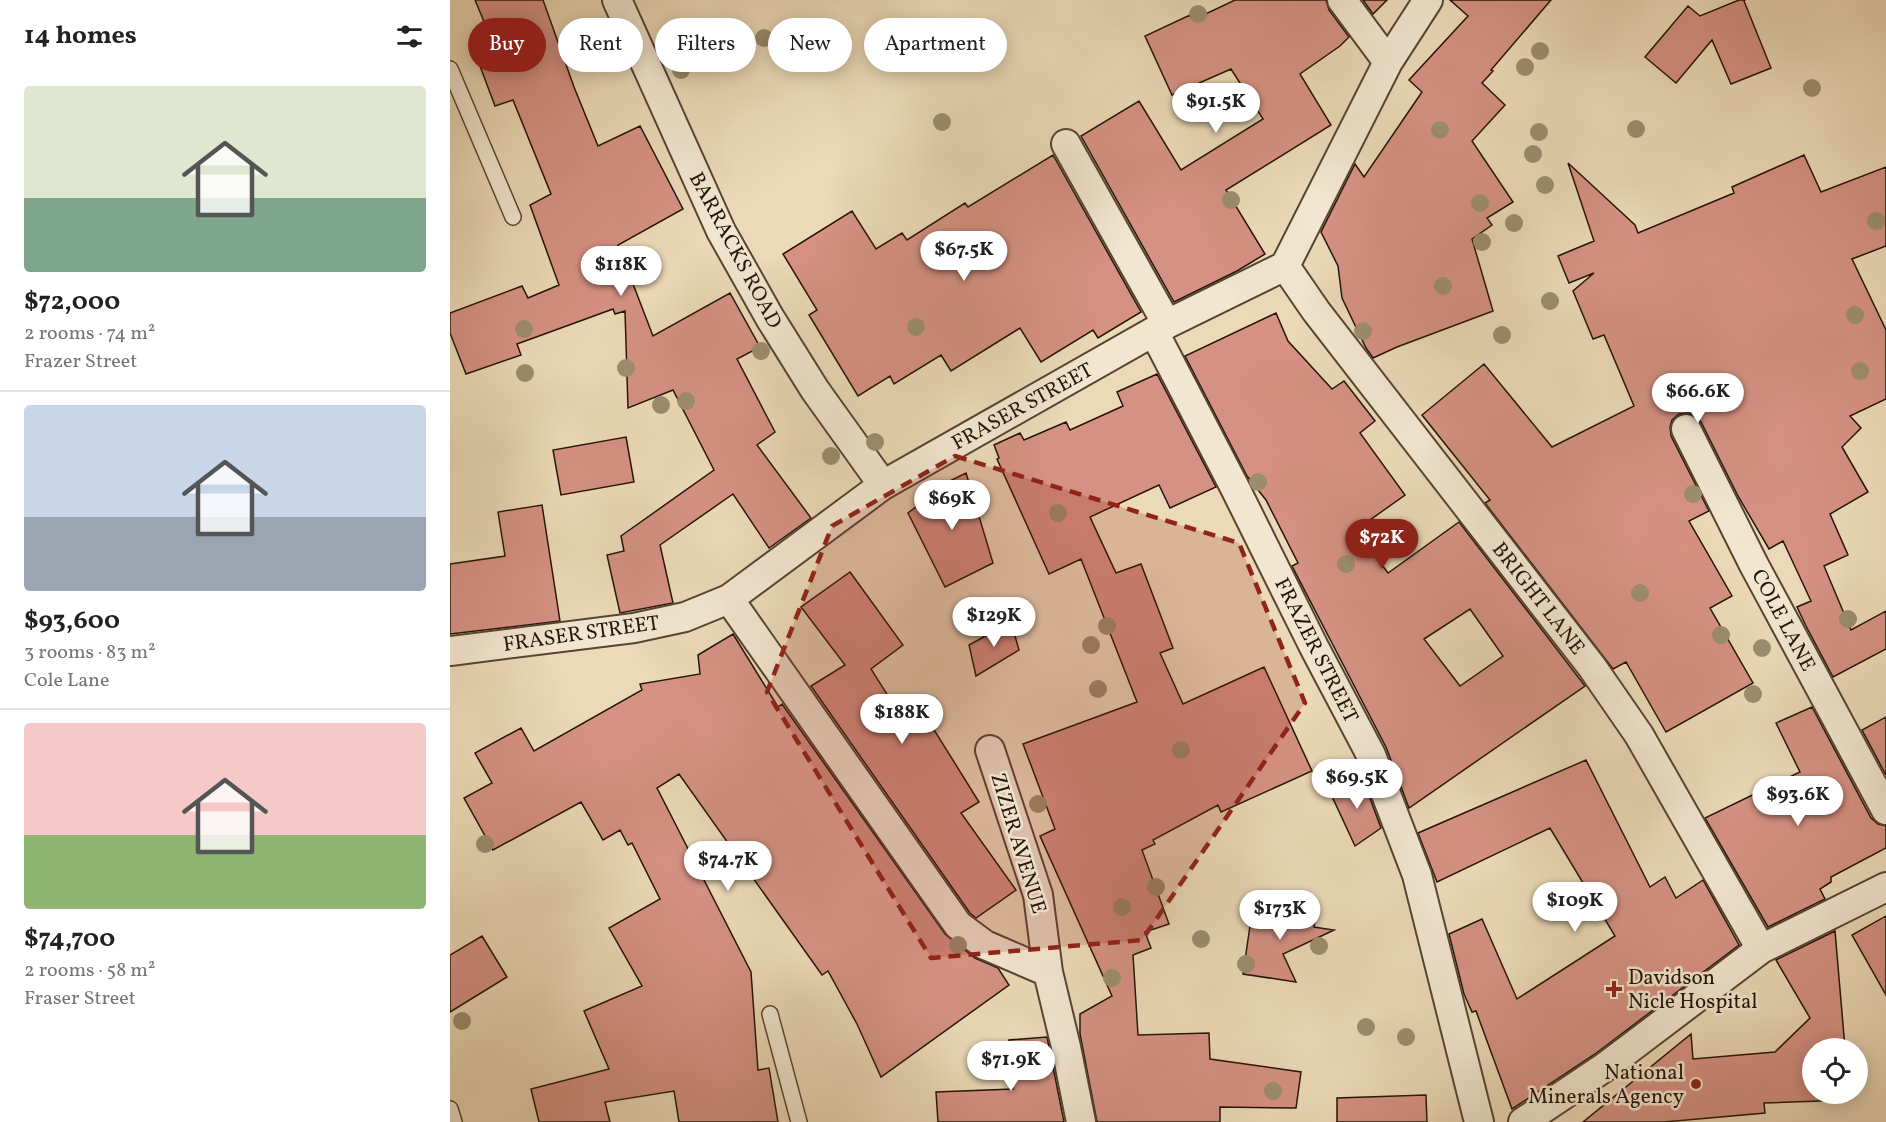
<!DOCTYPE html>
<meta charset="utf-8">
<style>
body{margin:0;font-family:Vollkorn,serif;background:#f2f2f2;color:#222;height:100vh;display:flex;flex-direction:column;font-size:22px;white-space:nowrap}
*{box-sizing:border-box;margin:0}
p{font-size:20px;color:#767676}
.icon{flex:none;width:33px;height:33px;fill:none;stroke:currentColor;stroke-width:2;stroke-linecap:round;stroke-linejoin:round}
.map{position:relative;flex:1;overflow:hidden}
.panel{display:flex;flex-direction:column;background:#fff;width:450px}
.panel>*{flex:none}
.top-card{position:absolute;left:18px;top:18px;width:570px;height:54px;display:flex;gap:12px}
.buttons{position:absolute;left:1352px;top:1038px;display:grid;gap:12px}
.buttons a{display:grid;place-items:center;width:66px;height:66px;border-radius:50%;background:#fff;box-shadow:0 3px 15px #0003;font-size:30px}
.price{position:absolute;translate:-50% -51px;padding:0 14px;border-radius:21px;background:#fff;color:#222;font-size:20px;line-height:39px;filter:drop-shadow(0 2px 3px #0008)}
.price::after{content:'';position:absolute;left:50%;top:36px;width:18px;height:14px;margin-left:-9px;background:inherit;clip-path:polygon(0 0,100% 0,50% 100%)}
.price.active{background:#8f2418;color:#fff}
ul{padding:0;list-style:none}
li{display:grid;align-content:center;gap:12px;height:318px;padding:0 24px}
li+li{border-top:2px solid #e0e0e0}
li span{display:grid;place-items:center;height:186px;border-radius:6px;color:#555}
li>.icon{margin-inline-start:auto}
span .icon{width:108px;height:108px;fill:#fffc;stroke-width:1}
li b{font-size:26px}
h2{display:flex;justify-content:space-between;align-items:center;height:72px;padding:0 24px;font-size:26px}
.chip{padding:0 21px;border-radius:27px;background:#fff;box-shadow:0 3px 15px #0003;font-size:21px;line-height:54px}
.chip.active{background:#8f2418;color:#fff}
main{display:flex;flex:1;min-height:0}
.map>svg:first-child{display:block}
.building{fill:#d59183;stroke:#251407;stroke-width:1.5;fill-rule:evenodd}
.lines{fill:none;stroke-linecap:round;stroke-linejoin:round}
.service-casing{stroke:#564533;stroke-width:18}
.minor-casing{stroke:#564533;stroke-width:32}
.service{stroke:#f2e6d0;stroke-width:15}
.minor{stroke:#f2e6d0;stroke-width:28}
.tree{fill:#9c8d6f}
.marked{fill:#8f2418;fill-opacity:0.2;stroke:#8f2418;stroke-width:4.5;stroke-dasharray:12 8;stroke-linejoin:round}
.poi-dot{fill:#8f2418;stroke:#f2e6d0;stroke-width:2}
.labels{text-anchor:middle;stroke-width:5;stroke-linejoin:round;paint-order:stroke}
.street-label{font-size:21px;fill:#251407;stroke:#f2e6d0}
.poi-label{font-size:21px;fill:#251407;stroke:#f2e6d0;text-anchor:start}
</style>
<main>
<section class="panel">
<h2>14 homes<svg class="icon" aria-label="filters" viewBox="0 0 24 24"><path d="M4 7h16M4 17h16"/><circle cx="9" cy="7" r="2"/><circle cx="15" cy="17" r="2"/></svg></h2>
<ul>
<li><span style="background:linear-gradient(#dfe7d0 60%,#7fa58c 0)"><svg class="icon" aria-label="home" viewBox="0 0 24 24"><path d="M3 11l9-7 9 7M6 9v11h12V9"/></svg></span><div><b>$72,000</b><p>2 rooms · 74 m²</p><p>Frazer Street</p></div></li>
<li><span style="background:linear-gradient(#c9d6e8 60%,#9aa5b1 0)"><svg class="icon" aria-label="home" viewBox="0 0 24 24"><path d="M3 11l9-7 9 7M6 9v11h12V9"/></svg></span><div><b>$93,600</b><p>3 rooms · 83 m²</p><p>Cole Lane</p></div></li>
<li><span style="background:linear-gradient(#f6c9c9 60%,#8fb573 0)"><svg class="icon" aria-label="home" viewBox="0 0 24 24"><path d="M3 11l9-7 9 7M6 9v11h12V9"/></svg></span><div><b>$74,700</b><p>2 rooms · 58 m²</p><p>Fraser Street</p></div></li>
</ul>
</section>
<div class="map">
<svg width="1436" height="1122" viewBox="0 0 1436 1122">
<rect width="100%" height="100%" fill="#ebd9b7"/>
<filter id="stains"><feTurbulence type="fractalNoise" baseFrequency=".00333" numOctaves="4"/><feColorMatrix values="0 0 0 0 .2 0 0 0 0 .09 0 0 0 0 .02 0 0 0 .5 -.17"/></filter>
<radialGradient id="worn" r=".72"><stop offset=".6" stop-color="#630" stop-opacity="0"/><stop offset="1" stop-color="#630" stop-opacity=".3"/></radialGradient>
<!-- building -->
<path class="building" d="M25,0H93L124,87L148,146L190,126L233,209L168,245L203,336L280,293L310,347L287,359L325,432L307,445L361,518L319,548L283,494L210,545L223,603L170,613L157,555L174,551L171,536L264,470L223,390L178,408L175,311L165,314L163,309L67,344L71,355L16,374L0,333V313L72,286L78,298L109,285L80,205L101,194L63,100L45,106L21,42L40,36Z
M785,0H876L879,10L899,37L890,46L850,74L881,125L776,190L815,254L787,271L724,302L631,136L689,101L731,170L813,119L781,69L722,95L695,36L740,15L743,20Z
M913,0H937L923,14Z
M1000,0H1101L1041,70L1043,71L1032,83L1055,105L1022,141L1063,202L1037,218L1042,225L1022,239L1043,311L947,347L923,358L916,348L892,298L888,266L871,232L905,164L914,177L972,92L959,80L1018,16Z
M1289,0H1295L1294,1L1321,68L1281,84L1262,40L1226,83L1195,57L1238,6L1250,16Z
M603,155L691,312L648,338L643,330L591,362L570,328L501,371L491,355L444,384L440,376L408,396L359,315L367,310L333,254L402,211L426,249L452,233L457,240L515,203L518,207Z
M1354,155L1371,192L1436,167V246L1402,259L1436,330V399L1400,416L1411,428L1392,447L1418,492L1380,514L1398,555L1374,566L1401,630L1436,611V649L1383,677L1356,626L1347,607L1361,601L1333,541L1319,549L1288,496L1251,422L1245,415L1238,413L1229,414L1222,420L1220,427L1221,436L1259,511L1239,521L1282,596L1260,608L1303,683L1216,732L1176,662L1163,669L1035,503L1040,500L972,415L1034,364L1102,447L1184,406L1154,335L1143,339L1123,291L1144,273L1119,283L1108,256L1144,241L1118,163L1185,225L1188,233L1284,193L1282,187Z
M826,313L838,341L882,389L894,381L925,421L910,433L955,495L906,530L938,573L1009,522L1135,686L959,808L936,747L842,566L848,563L816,500L797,476L735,356ZM1020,609L1053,656L1010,686L974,639Z
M707,374L766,487L720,508L709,485L640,517L666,573L691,564L723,648L710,653L733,704L814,667L862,771L771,812L768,805L703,840L705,844L692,850L719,924L695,932L701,948L683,955L688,1035L759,1033L760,1059L851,1072L846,1108L770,1107V1122H647L630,1034V1014L662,996L590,836L605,829L573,744L687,702L631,559L599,574L547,459L549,458L544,445L570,433L574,440L616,422L620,430L673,406L667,392Z
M176,437L184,482L111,495L103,450Z
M516,473L543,563L495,587L458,513L480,496L477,492Z
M92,505L110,621L0,634V564L55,556L48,512Z
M400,572L453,645L421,669L450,715L468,704L529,802L511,813L566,890L526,918L520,913L361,686L395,665L351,607Z
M561,622L569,650L526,676L519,645Z
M283,634L328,707L332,704L495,934L525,958L548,968L559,985L431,1077L407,1024L378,971L372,975L229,774L207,788L301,972L308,1070L319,1068L328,1122H229L224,1091L155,1102L160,1122H89L81,1089L159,1069L134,1011L192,986L159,928L210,899L182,843L178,845L170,830L153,840L131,802L43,850L14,798L42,783L25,753L71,728L84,751L192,690L190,684L250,674L248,655Z
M1362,707L1421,818L1428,824L1436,826V848L1381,877V882L1370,889L1375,899L1318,927L1255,818L1350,772L1326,723Z
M1436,717V775L1412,730Z
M1136,760L1200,887L1215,877L1226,898L1253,880L1289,945L1145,1054L1062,1109L1026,1011L1022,1012L1014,994L999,934L1032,919L1067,999L1165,936L1100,828L987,882L968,833Z
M912,777L931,828L905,846L880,792Z
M834,902L867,907L864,927L884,930L833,954L846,982L793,974L801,919L831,923Z
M1436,916V995L1402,935Z
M1385,931L1395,1048H1362V1094H1399V1100L1314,1103L1315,1113L1214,1122H1133L1241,1034L1243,1059L1325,1052L1360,1018L1326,960Z
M32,936L57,977L0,1012V955Z
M597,1037L614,1122H488L486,1092L563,1089L559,1040Z
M976,1095L977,1122H887V1098Z"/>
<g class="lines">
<!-- service casing -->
<g class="service-casing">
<path id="service" d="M0,69L63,217
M320,1014L349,1122
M0,1109L4,1122"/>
</g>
<!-- minor casing -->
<g class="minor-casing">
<path id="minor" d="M167,0L271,231L320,318L365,390L433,485
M892,0L938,62
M616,144L717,324
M835,266L866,311L1142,667L1189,735L1311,949
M704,332L784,486L864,647L921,755L967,875L1029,1122
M1236,429L1304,565L1436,810
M279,599L508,925L535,945L598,972
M0,651L184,628L235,617L279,599L433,485L717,324L835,266L938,62L978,0
M540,750L588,895L598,972L616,1047L631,1122
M1073,1122L1155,1067L1311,949L1436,887"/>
</g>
<!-- service -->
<use href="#service" class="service"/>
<!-- minor -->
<use href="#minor" class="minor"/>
</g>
<!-- trees -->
<g class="tree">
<circle cx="748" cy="14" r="9"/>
<circle cx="314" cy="38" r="9"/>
<circle cx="531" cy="38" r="9"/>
<circle cx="1090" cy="51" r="9"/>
<circle cx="1075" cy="67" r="9"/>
<circle cx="231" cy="70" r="9"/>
<circle cx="1362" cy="88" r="9"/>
<circle cx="492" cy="122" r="9"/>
<circle cx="1186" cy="129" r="9"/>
<circle cx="990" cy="130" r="9"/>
<circle cx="1089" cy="132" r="9"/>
<circle cx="1083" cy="154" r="9"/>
<circle cx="1095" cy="185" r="9"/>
<circle cx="781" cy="200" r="9"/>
<circle cx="1030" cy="203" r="9"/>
<circle cx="1426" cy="221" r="9"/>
<circle cx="1064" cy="223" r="9"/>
<circle cx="1032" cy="242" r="9"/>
<circle cx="993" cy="286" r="9"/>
<circle cx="1100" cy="301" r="9"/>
<circle cx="1405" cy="315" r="9"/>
<circle cx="466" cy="327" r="9"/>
<circle cx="74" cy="329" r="9"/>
<circle cx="913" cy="331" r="9"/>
<circle cx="1052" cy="335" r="9"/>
<circle cx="311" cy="351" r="9"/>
<circle cx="176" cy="368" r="9"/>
<circle cx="1410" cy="371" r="9"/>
<circle cx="75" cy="373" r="9"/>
<circle cx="236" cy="401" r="9"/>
<circle cx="211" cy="405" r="9"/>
<circle cx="425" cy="442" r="9"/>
<circle cx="381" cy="456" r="9"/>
<circle cx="808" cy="482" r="9"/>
<circle cx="1243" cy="494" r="9"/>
<circle cx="608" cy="513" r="9"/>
<circle cx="896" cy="564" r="9"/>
<circle cx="1190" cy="593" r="9"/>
<circle cx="1398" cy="619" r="9"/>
<circle cx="657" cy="626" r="9"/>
<circle cx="1271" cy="635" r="9"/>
<circle cx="641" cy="645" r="9"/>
<circle cx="1312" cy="648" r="9"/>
<circle cx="648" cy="689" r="9"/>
<circle cx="1303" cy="694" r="9"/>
<circle cx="731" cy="750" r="9"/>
<circle cx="588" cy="804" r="9"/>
<circle cx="35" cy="844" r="9"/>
<circle cx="706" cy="887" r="9"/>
<circle cx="672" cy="907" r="9"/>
<circle cx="751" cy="939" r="9"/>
<circle cx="508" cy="945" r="9"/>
<circle cx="869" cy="946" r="9"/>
<circle cx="796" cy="964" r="9"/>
<circle cx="662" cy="978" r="9"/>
<circle cx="12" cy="1021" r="9"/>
<circle cx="916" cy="1027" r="9"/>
<circle cx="956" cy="1037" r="9"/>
<circle cx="823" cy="1091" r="9"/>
</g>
<!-- marked area -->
<path class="marked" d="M505,456L789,543L855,703L692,940L481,958L317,692L382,526Z"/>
<!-- markers -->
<g class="poi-dot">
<path d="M1161 980h6v6h6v6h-6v6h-6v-6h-6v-6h6z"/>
<circle cx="1246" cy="1084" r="6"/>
</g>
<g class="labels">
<!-- street labels -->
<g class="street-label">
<text transform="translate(286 250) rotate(62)" y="7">BARRACKS ROAD</text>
<text transform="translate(572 406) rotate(-29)" y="7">FRASER STREET</text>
<text transform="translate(1089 598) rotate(52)" y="7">BRIGHT LANE</text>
<text transform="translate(1334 620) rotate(62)" y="7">COLE LANE</text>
<text transform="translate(131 633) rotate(-8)" y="7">FRASER STREET</text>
<text transform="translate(867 650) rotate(63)" y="7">FRAZER STREET</text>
<text transform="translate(569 843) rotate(73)" y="7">ZIZER AVENUE</text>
</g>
<!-- poi labels -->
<g class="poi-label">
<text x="1178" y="984">Davidson<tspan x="1178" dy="24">Nicle Hospital</tspan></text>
<text x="1234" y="1079" text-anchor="end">National<tspan x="1234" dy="24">Minerals Agency</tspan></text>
</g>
</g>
<rect width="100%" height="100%" filter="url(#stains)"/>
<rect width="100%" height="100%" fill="url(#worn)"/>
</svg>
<div class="buttons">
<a><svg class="icon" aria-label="locate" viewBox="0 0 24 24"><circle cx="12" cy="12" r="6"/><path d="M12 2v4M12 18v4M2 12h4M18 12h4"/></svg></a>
</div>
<b class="price" style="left:766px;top:134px">$91.5K</b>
<b class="price" style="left:514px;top:282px">$67.5K</b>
<b class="price" style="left:171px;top:297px">$118K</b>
<b class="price" style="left:1248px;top:424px">$66.6K</b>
<b class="price" style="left:502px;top:531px">$69K</b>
<b class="price active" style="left:932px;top:570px">$72K</b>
<b class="price" style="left:544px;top:648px">$129K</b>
<b class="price" style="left:452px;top:745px">$188K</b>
<b class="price" style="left:907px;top:810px">$69.5K</b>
<b class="price" style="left:1348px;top:827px">$93.6K</b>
<b class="price" style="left:278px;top:892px">$74.7K</b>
<b class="price" style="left:1125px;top:933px">$109K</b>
<b class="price" style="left:830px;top:941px">$173K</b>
<b class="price" style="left:561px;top:1092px">$71.9K</b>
<div class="top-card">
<a class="chip active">Buy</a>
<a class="chip">Rent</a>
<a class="chip">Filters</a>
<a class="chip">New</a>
<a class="chip">Apartment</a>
</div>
</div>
</main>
